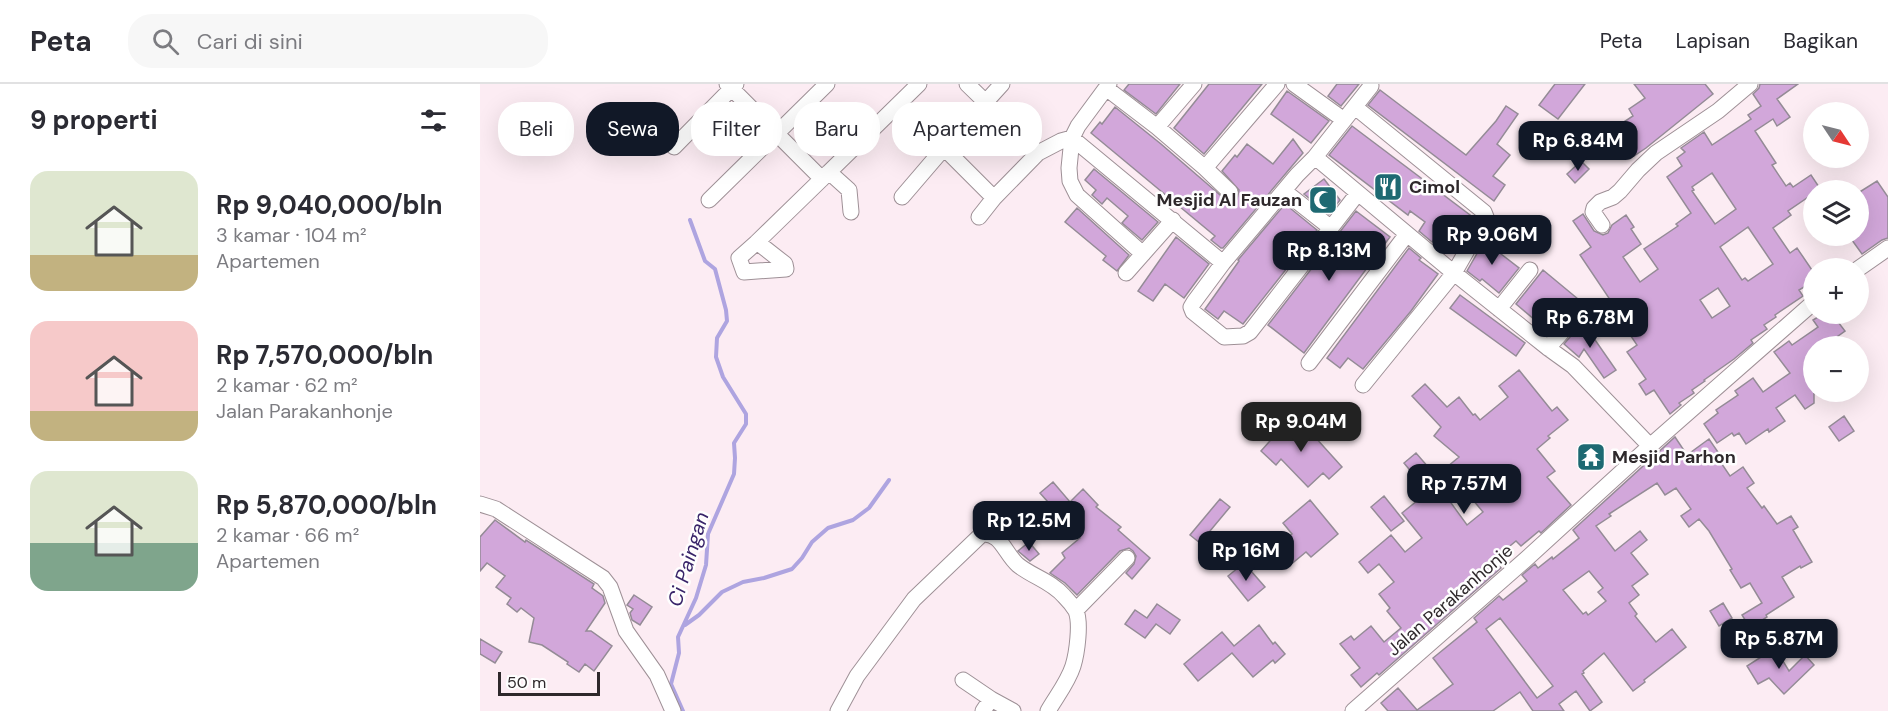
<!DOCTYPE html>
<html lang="id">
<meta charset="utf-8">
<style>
body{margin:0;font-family:"DM Sans",sans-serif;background:#f7f7f7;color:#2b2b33;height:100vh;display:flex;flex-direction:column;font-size:22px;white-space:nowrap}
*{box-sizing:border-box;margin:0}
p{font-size:20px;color:#7c7c81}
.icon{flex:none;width:33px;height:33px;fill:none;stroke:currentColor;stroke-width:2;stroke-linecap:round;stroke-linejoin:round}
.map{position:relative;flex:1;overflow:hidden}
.sheet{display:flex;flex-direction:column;background:#fff;width:480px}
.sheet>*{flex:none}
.banner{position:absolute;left:18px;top:18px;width:570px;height:54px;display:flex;gap:12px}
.needle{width:39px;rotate:125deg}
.fabs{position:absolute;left:1323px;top:18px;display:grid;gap:12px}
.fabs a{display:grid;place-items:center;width:66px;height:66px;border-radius:50%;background:#fff;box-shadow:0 6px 24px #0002;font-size:30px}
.scale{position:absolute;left:18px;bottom:15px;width:102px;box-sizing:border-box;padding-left:6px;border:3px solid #2e282b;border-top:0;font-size:16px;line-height:21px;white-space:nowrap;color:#2e282b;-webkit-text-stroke:4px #fefefe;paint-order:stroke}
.price{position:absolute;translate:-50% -51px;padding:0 14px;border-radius:12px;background:#111827;color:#fff;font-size:20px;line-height:39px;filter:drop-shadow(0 2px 3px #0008)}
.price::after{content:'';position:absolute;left:50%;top:36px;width:18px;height:14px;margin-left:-9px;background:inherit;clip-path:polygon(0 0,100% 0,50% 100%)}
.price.on{background:#222;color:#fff}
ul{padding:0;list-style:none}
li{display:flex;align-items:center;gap:18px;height:150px;padding:0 30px}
li span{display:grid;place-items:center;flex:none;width:168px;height:120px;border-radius:18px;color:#555}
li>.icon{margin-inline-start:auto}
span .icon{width:72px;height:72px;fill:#fffc;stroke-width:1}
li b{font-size:26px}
h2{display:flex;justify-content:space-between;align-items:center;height:72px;padding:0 30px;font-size:26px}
.pill{padding:0 21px;border-radius:24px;background:#fff;box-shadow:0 6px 24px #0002;font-size:21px;line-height:54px}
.pill.on{background:#111827;color:#fff}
header{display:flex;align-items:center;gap:36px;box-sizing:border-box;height:84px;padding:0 30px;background:#fff;border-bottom:2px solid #e1e1e2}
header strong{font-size:28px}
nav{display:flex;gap:33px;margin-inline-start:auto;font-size:21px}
.search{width:420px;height:54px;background:#f7f7f7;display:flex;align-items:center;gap:15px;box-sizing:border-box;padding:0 21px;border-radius:24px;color:#7c7c81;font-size:22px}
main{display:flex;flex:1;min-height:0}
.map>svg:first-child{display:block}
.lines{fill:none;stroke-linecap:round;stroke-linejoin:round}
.stream{stroke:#aea4e0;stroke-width:4}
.building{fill:#d2a7da;stroke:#948b96;stroke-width:1.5;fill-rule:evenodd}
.minor-casing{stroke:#9e9096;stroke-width:17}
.minor{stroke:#fff;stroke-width:15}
.labels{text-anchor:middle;stroke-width:5;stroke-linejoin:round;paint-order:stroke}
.poi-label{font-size:18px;font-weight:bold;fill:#2e282b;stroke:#fefefe;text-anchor:start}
.street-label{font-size:18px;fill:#2e282b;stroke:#fefefe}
.water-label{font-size:20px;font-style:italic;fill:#382469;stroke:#fefefe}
</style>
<header>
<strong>Peta</strong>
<div class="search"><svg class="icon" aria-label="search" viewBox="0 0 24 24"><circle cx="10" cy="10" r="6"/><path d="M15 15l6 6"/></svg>Cari di sini</div>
<nav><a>Peta</a><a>Lapisan</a><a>Bagikan</a></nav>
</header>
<main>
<section class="sheet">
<h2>9 properti<svg class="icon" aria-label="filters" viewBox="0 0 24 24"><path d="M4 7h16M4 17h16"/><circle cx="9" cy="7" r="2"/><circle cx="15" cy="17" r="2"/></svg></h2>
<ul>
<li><span style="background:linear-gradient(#dfe7d0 70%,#c2b280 0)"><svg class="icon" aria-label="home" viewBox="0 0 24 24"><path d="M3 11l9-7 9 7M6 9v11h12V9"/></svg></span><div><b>Rp 9,040,000/bln</b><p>3 kamar · 104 m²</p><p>Apartemen</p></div></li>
<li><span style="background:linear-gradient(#f6c9c9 75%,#c2b280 0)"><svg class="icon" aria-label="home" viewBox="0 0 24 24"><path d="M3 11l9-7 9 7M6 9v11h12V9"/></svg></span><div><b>Rp 7,570,000/bln</b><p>2 kamar · 62 m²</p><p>Jalan Parakanhonje</p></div></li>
<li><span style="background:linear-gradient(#dfe7d0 60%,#7fa58c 0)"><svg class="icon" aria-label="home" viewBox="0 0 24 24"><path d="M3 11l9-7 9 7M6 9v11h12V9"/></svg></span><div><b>Rp 5,870,000/bln</b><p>2 kamar · 66 m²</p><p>Apartemen</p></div></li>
</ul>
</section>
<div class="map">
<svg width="1408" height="627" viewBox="0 0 1408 627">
<rect width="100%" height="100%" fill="#fcecf3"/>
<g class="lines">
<!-- stream -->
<path class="stream" d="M205,541L219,531L242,508L263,498L284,494L312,485L322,474L332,458L348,444L373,436L389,424L409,396
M203,627L191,600L199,569L198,553L216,514L226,481L228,450L254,390L255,374L254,359L266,340V330L243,293L236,273L237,254L247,237L246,226L235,185L225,177L210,136"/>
</g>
<!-- building -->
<path class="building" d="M649,0H700L676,30L644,6Z
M729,0H782L724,70L694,44Z
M857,0H879L861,22L848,12Z
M1075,0H1105L1078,35L1059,21Z
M1154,0H1225L1233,10L1166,64L1154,72L1144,55L1138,59L1130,47L1153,32L1149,25L1165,14Z
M1280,0H1318L1297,15L1310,33L1297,42L1293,35L1275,47L1296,79L1292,81L1306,102L1310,99L1313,103L1331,91L1341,106H1334V123L1327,114L1308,127L1311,131L1293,144L1310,169L1317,164L1334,189V197L1319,206L1323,212L1295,231L1296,233L1284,241L1287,245L1271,256L1273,259L1254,275L1224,296L1225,297L1212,306L1214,309L1199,319L1201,321L1190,330L1174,306L1166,311L1159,300L1166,295L1147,268L1157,261L1130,221L1133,220L1100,171L1111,163L1093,137L1103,130L1114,147L1123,151L1128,149L1132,141L1146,131L1154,143L1151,145L1161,160L1143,173L1160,198L1178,185L1164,165L1198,142L1196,140L1211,129L1187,93L1202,82L1197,74L1205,68L1201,64L1224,48L1232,61L1271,35L1268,31L1281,22L1273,10L1279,4ZM1232,89L1256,125L1235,140L1212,107L1214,106L1212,103ZM1268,143L1293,180L1268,197L1265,194L1262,196L1240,163ZM1238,204L1250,222L1232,234L1220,216Z
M900,6L986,71L1016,37L1026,22L1038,30L1017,60L1030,71L1013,92L1025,101L1014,117L888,21Z
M807,7L849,37L831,59L791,30Z
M635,23L681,60L747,117L757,115L759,106L742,87L755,71L757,73L767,60L793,80L813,55L823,69L743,164H741L731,156L735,152L611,49L620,38L622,40Z
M872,42L994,134L976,166L957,152L952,158L939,147L945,138L930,127L928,131L849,71Z
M1101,77L1109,85L1095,99L1087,90Z
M614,85L678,138L662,156L642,139L648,132L627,114L622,120L612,111L616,106L605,96Z
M844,95L860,116L849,130L824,110Z
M1397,97L1408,113V154L1402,156L1382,170L1369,152H1378V109Z
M805,120L837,146L763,240L744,227L738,235L725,225L759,177L758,176Z
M597,124L649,171L637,187L623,176L626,172L585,138Z
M876,127L910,153L824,269L788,241Z
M1007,152L1025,166L1021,170L1039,184L1019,209L1002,195L1000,197L987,187Z
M696,153L729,180L704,214L685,200L673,217L658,207Z
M929,164L941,174L939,176L958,190L931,227L883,285L868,274L860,284L847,274Z
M1063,186L1098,215L1069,248L1036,220Z
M980,211L1045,259L1036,272L970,224Z
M1343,230H1352L1365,247L1344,262H1334V319L1325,325L1315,311L1296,324L1305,337L1289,348L1288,345L1266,360L1259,349L1254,352L1252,349L1237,359L1224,340L1238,329L1236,326L1258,311L1255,307L1273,294L1283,308L1310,289L1294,268L1309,257L1312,261L1338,243L1333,236Z
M1103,238L1117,248L1113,253L1136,286L1124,294L1104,265L1099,273L1084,260Z
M1039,286L1072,327L1077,323L1088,336L1068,352L1070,354L1057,365L1075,387L1067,393L1091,421L1061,449L1059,447L1041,462L1036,457L1014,475L1021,484L899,591L897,589L881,603L871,591L880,584L860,560L871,552L874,556L891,542L904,558L921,544L907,527L910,524L899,510L914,498L899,480L888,489L879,478L911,451L925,468L942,454L922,429L948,408L924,379L936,369L956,392L979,373L954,352L961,343L932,312L945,300L967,323L979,313L993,331L995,330L1000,336L1028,313L1019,302ZM990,389L1005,406L993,416L1003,428L987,441L966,412L969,410L967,408Z
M1364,332L1374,347L1359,357L1349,343Z
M811,333L835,353L862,383L849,395L843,389L828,403L801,375L796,381L781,367Z
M1195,353L1207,371L1229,355L1240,371L1237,373L1250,392L1263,383L1274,399L1267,404L1282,424L1284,422L1297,440L1311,432L1318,443L1313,446L1332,478L1321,484L1320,482L1302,493L1314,513L1286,531L1287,533L1270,544L1262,531L1282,519L1270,499L1261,504L1250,486L1252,485L1229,447L1219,435L1209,443L1201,432L1211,425L1196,404L1185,411L1177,399L1129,430L1131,432L1116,442L1135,467L1160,447L1167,456L1151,469L1168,490L1152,502L1159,511L1149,519L1157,530L1155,532L1176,558L1192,545L1206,563L1164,596L1165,598L1153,607L1124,569L1103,587L1104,589L1102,590L1122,618L1110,627L1096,607L1079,620L1084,627H1053L1040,608L1013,627H908L901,619L918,604L937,626L973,600L953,574L997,538L994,534L1019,512L1023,516L1047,497L1042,491L1055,480L1058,484L1072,473L1073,475L1099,454L1093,446ZM1109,487L1123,504L1118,508L1126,517L1108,531L1106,528L1103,530L1083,506ZM1020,534L1073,602L1057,614L1006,545Z
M573,398L590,418L603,405L618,421L616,423L641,443L638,446L670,474L652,495L646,489L654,480L656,472L653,467L649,464L640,467L597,511L585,499L570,489L585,474L582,469L600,454L560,409Z
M904,412L924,437L911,447L891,423Z
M740,415L750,423L720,459L710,451Z
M830,416L858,450L831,473L826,468L809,482L795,464L812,450L803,439Z
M15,436L45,458L46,456L114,500L112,504L123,512L125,519L106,547H111L132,562L114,587L105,580L99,588L87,580L88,578L62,561L49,558L54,534L41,524L37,528L27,520L31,514L16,503L25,492L7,479L0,487V453Z
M549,458L559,470L550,477L538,467Z
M764,479L785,503L768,517L748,492Z
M154,511L172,523L160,541L152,536L150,529L153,525L147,521Z
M1243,519L1252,534L1239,542L1230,527Z
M677,520L700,536L690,550L676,540L665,554L645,540L655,526L667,534Z
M779,541L793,560L795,558L805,570L795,579L793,576L773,593L752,569L718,597L704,580L742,548L754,562Z
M0,555L22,568L15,579L0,570Z
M1295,564L1309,587L1325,571L1334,581L1304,610L1289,594L1278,600L1267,582Z"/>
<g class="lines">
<!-- minor casing -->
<g class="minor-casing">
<path id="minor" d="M247,0L342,95
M487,0L558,69L581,57L592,54L743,179
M629,0L598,42L592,54L589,84L590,97L597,111L663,170
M814,0L864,36
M626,4L677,43L725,84L797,0
M875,23L1004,128L1006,133L974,189L883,301
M677,43L714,0
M194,63L256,0
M464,64L522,0
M835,73L891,2
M725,84L750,108
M804,107L851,144
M878,109L770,248L763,252L744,253L713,228L711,223L714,218L743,179L817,91L835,73L974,189L1068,264L1093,282L1170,362
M422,113L464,64L514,114
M229,116L347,0
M371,128L369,106L349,88L439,0
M499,133L514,114L558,69
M1122,141L1113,128L1114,124L1120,118L1133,113L1140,107L1158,86L1176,69L1238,27L1270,0
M277,158L259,174L264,188L306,185L305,180L277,158L349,88
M1378,185L1408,164
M646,189L693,136
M1019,225L1050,186
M1068,264L1102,225
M829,279L927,150
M0,420L16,425L123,494L130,503L146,547L177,591L193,627
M596,526L647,474
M483,596L511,615L503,627
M511,615L533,627
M358,627L377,592L434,515L502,450C521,448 525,470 538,481C553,493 571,497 584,512C588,516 593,522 596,527C601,539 597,569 593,582C588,598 576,613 568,627
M873,627L1044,477L1170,362L1334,218"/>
</g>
<!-- minor -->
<use href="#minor" class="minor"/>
</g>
<!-- icons -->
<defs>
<g id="restaurant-square" transform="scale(1.5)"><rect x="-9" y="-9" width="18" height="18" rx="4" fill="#1e6972" stroke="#fefefe"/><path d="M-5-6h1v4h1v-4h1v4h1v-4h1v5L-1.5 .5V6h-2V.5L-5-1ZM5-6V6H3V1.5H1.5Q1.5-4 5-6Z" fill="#fff"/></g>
<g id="mosque-square" transform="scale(1.5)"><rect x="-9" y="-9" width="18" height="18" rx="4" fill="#1e6972" stroke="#fefefe"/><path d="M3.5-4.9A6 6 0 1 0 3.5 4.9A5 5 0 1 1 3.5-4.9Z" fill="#fff"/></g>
<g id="temple-square" transform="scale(1.5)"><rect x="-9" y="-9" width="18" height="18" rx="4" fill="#1e6972" stroke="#fefefe"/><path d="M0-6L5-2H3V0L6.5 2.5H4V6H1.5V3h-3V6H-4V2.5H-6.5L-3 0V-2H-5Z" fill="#fff"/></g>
</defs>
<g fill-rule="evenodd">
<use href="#restaurant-square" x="908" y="103"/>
<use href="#mosque-square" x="843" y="116"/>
<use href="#temple-square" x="1111" y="373"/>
</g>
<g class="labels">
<!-- poi labels -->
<g class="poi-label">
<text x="929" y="109">Cimol</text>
<text x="822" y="122" text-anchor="end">Mesjid Al Fauzan</text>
<text x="1132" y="379">Mesjid Parhon</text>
</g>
<!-- street labels -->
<g class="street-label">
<text transform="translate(970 516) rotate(-41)" y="6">Jalan Parakanhonje</text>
</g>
<!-- water labels -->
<g class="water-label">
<text transform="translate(208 475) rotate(-73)" y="7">Ci Paingan</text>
</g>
</g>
</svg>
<div class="fabs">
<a><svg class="needle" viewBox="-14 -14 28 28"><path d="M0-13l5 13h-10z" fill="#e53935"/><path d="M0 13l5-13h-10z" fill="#7c7c81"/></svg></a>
<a><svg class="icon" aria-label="layers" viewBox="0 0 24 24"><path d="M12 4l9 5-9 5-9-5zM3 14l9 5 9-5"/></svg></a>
<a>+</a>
<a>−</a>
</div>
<div class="scale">50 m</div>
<b class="price" style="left:1098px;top:88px">Rp 6.84M</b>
<b class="price" style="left:1012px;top:182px">Rp 9.06M</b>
<b class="price" style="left:849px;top:198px">Rp 8.13M</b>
<b class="price" style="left:1110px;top:265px">Rp 6.78M</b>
<b class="price on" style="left:821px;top:369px">Rp 9.04M</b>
<b class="price" style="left:984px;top:431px">Rp 7.57M</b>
<b class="price" style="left:549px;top:468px">Rp 12.5M</b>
<b class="price" style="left:766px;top:498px">Rp 16M</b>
<b class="price" style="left:1299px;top:586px">Rp 5.87M</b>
<div class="banner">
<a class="pill">Beli</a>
<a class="pill on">Sewa</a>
<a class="pill">Filter</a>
<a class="pill">Baru</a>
<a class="pill">Apartemen</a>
</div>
</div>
</main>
